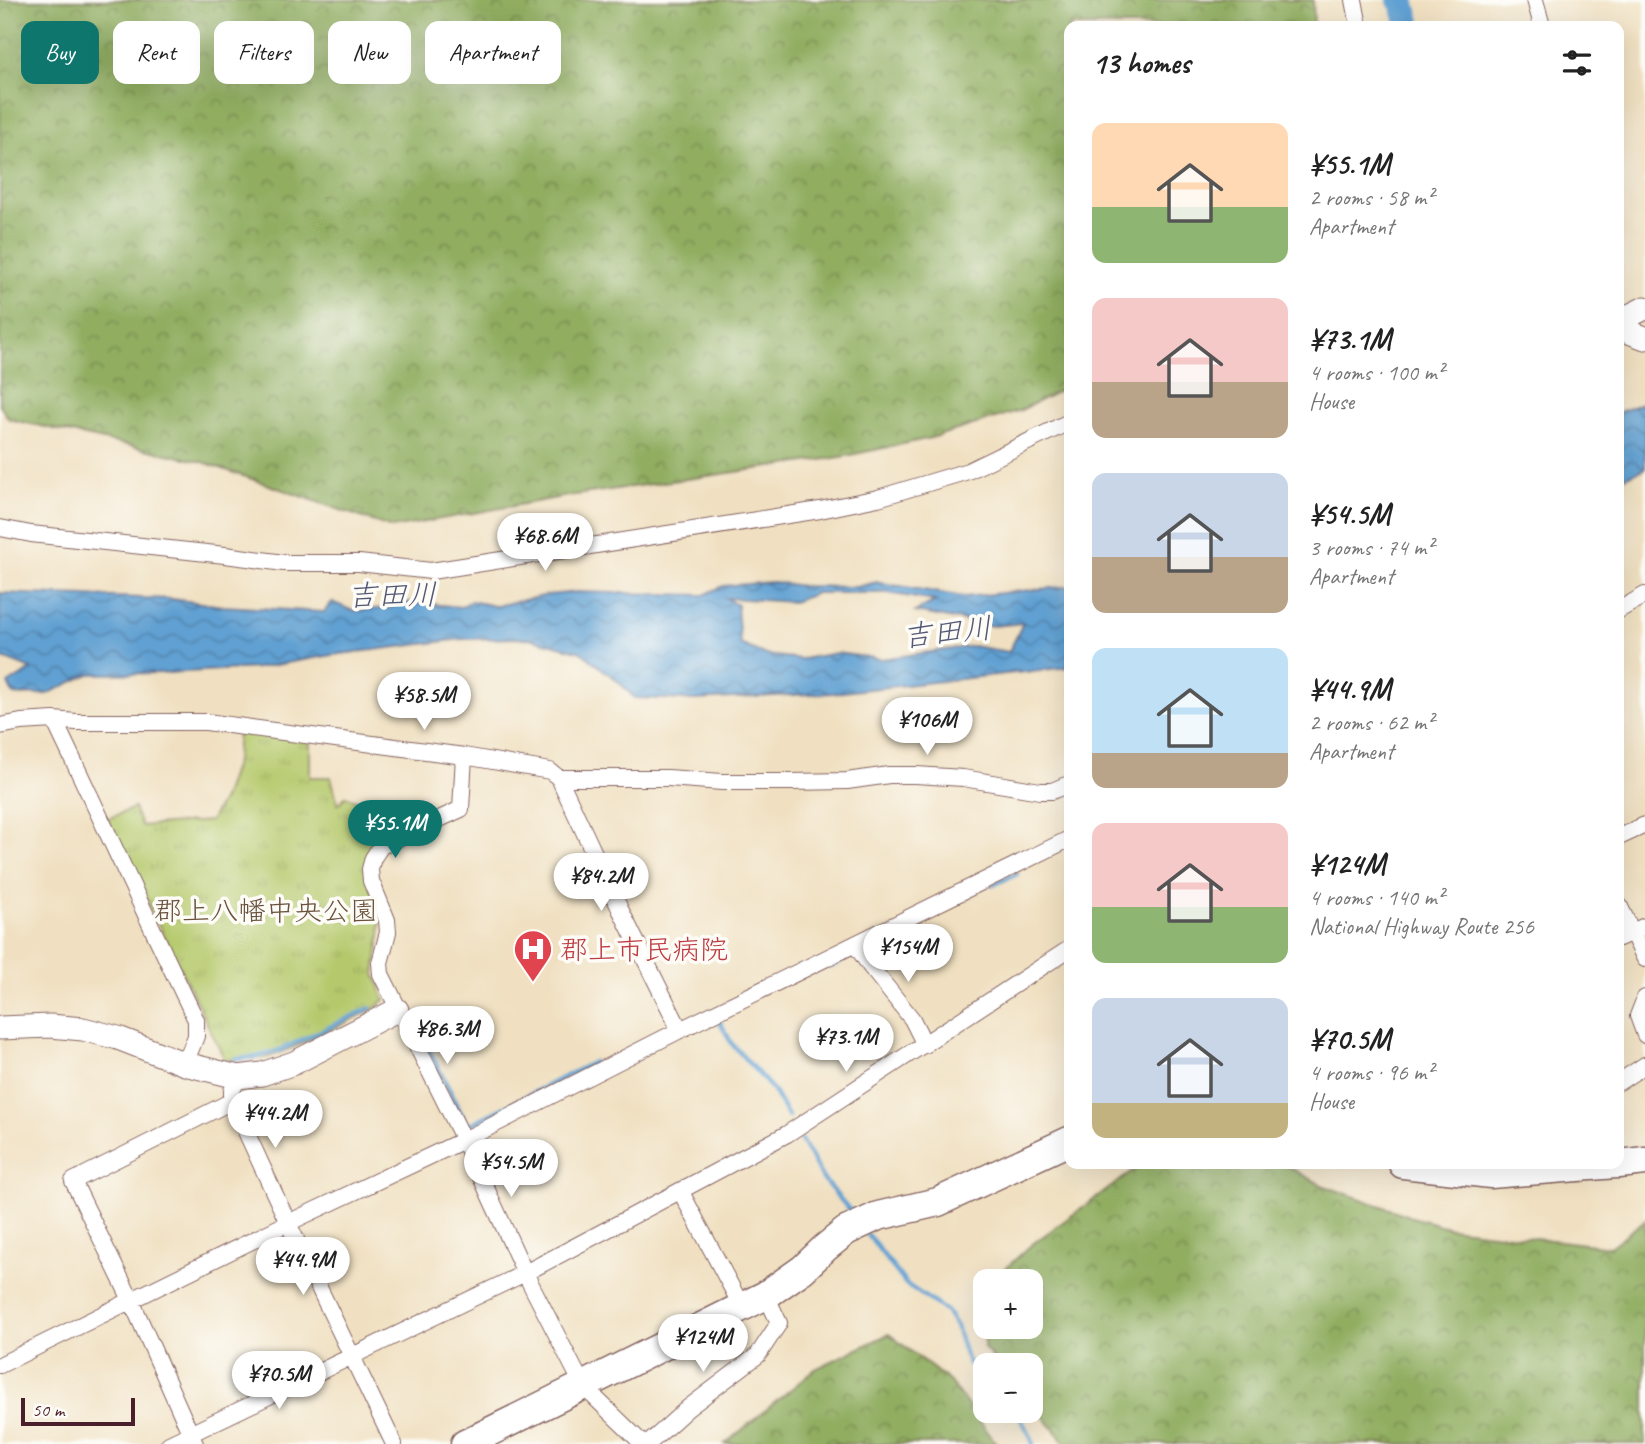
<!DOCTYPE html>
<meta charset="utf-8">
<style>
body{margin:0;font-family:Caveat,"Klee One",sans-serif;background:#f2f2f2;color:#222;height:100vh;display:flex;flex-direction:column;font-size:26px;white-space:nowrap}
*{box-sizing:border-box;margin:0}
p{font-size:23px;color:#767676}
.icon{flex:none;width:38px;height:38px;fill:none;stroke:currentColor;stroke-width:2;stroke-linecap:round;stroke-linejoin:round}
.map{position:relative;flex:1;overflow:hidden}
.side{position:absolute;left:1064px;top:21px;width:560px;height:1148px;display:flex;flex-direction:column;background:#fff;border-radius:14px;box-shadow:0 7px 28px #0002}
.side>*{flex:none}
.top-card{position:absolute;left:21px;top:21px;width:665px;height:63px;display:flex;gap:14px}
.buttons{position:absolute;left:973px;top:1269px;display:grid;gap:14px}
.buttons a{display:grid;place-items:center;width:70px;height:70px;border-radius:14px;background:#fff;box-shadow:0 7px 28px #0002;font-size:35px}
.scale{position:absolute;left:21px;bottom:18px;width:114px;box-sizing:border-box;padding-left:7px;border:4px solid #4a1f2b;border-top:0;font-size:19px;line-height:24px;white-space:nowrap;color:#4a1f2b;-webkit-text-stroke:5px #fdfcf7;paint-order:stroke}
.price{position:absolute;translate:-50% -60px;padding:0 16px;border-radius:24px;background:#fff;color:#222;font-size:23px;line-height:46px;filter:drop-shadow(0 2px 4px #0008)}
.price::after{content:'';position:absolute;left:50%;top:42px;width:21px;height:16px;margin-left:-10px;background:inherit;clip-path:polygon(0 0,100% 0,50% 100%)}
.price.current{background:#0f766e;color:#fff}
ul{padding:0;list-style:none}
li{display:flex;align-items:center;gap:21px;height:175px;padding:0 28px}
li span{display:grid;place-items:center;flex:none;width:196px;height:140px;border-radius:14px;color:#555}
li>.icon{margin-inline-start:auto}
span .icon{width:84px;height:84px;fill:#fffc;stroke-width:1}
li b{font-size:30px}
h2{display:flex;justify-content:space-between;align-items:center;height:84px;padding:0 28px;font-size:30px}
.chip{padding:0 24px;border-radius:14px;background:#fff;box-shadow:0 7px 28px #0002;font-size:24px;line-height:63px}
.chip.current{background:#0f766e;color:#fff}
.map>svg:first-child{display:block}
.forest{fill:url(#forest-crowns);stroke:#6d6646;stroke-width:2}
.park{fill:url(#park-tufts);stroke:#80744c;stroke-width:2}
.water{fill:url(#water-waves);stroke:#55607e;stroke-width:2;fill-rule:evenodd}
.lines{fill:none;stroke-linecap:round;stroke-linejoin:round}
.stream{stroke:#60a0d2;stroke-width:4.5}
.river{stroke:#60a0d2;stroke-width:26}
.street-casing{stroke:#846360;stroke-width:18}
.secondary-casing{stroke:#846360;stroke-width:25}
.highway-casing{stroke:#846360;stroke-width:31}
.street{stroke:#fff;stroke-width:16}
.secondary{stroke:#fff;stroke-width:23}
.highway{stroke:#fff;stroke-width:28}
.labels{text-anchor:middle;stroke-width:7;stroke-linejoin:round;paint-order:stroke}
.park-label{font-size:28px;fill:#6a523e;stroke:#fdfcf7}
.health-label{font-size:28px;fill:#be3a42;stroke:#fdfcf7;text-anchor:start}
.water-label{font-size:30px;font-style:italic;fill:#545976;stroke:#fdfcf7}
</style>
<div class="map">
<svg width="1645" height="1444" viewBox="0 0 1645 1444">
<defs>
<pattern id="forest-crowns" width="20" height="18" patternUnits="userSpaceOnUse" patternTransform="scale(1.75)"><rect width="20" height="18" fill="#90ad60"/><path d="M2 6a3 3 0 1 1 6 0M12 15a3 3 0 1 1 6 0" fill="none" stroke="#788c4f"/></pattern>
<pattern id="park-tufts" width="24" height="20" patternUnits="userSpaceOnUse" patternTransform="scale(1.75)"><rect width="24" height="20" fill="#b5c96c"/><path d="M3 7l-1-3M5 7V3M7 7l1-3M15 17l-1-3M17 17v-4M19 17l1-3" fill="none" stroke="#9dac5e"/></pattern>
<pattern id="water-waves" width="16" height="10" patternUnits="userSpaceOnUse" patternTransform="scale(1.75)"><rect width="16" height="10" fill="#60a0d2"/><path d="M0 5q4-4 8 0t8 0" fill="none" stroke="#5182ab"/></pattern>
</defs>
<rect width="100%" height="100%" fill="#fdfcf7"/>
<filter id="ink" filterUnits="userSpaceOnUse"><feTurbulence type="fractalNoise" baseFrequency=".0143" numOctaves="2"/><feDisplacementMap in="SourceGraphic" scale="14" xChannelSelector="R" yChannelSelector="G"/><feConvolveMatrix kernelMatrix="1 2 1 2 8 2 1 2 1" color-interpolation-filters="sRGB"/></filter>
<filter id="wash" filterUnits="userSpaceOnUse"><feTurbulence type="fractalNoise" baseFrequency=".00686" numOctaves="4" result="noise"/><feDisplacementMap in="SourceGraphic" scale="28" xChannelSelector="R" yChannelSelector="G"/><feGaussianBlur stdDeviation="1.57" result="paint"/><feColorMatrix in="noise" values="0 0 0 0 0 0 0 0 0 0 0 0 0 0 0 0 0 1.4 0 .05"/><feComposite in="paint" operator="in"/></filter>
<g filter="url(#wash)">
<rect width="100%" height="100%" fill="#f0e0c1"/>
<!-- forest -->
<path class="forest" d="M0,0H1313L1314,26H1069V386L1021,410L931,438L841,457L568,496L392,528L203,462L9,419L0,406Z
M1143,1164H1283L1322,1185L1412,1217L1451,1228L1610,1247L1645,1220V1444H1066L1031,1402V1365H999L984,1348V1289L985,1288V1326H1031V1281H992L1031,1245Z
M889,1334L950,1382L997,1444H725L815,1369Z"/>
<!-- park -->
<path class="park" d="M238,731L310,740V777H331L338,804L346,796L380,811L392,837L372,849L381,920L380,936L375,974L385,1000L372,1010L306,1042L267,1058L225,1060L107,819L134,808L141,826L210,821L223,799L236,761Z"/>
<!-- water -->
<path class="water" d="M1645,402V468L1619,480V412Z
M772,582L803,586L856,587L877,582L964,597L1069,586V667L834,693L694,700L634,698L619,682L581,652L529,638L463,639L332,655L258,668L167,673L89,674L47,694L14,695L8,684L31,669L3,658L0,660V593L173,599L223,606L324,612L332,602L353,611L387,608L411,602L461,607L471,601L495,606L548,595L576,592L704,595L723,586ZM816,593H888L935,601L915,612L993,626L1023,623L1009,652L973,646L881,659L837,653L801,659L766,655L740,644L737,605L726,598L794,602Z"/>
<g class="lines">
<!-- stream -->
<path class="stream" d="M993,885L1017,874
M871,945L913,924
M830,967L852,955
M720,1022L732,1044L772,1089L788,1116
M416,1024L466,1123L471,1124L594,1062
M235,1059L257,1057L280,1050L370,1008
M801,1140L823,1179L853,1214
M868,1235L906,1284L946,1311L956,1326L965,1355L970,1365L985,1376
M1016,1410L1031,1437L1033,1444"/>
<!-- river -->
<path class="river" d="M1400,0L1403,4L1409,26"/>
</g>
</g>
<g filter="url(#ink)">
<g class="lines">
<!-- street casing -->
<g class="street-casing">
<path id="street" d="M1354,0L1359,26
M1535,0L1542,26
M0,528L31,534L225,555L284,563H359L431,571L820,510L878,498L968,471L1069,422
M1619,610L1645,595
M54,720C102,820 148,921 196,1020V1036L185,1064
M0,726L21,722L54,720L76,722H206L464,756L550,771L559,778H668L722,782H790L847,781L889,775H916L963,778L1040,791H1052L1069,784
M464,756L461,809L381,846L373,858L370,869L371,881L387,920L388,932L380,963L381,974L464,1140L525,1273L583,1386L643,1444
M559,778L620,909L680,1030
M1619,837L1645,825
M1619,905L1645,959
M1619,938L1645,926
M855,944L870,966L912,1019L925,1045
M1645,998L1638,1016L1645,1035
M238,1077L232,1091V1101L288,1223L394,1444
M1619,1082L1645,1065
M681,1192L742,1307
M0,1365L288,1223L464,1140L680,1030L1069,839
M169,1444L525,1273L787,1134L1069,949
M195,1444L131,1300L73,1181L232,1101
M648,1444L688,1408L758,1355L779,1323L766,1295"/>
</g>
<!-- secondary casing -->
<g class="secondary-casing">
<path id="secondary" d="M1619,321L1645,308
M1619,325L1629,332L1645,338
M0,1028L50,1026L83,1029L118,1038L185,1064L238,1077L262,1074L294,1063L397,1010"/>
</g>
<!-- highway casing -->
<g class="highway-casing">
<path id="highway" d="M1403,1164L1491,1174L1616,1164
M1619,1164L1645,1161
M465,1444L766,1295L803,1269L825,1248L846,1231L878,1216L938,1202L1069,1141"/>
</g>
<!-- street -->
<use href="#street" class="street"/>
<!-- secondary -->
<use href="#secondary" class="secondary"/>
<!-- highway -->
<use href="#highway" class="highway"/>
</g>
</g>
<!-- icons -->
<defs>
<g id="hospital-pin" transform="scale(2.0125)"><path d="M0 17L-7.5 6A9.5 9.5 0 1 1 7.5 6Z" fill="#e0444e" stroke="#fdfcf7"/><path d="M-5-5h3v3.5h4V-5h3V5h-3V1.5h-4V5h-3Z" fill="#fff"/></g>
</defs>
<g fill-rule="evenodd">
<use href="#hospital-pin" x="533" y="949"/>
</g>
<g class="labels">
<!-- park labels -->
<g class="park-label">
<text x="266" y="920">郡上八幡中央公園</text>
</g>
<!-- health labels -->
<g class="health-label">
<text x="560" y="959">郡上市民病院</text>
</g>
<!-- water labels -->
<g class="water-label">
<text transform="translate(392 595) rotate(-1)" y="10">吉田川</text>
<text transform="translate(947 632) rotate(-6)" y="10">吉田川</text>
</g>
</g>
</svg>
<div class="buttons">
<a>+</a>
<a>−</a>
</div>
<div class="scale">50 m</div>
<b class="price" style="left:545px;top:573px">¥68.6M</b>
<b class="price" style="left:424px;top:732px">¥58.5M</b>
<b class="price" style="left:927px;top:757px">¥106M</b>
<b class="price current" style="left:395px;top:860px">¥55.1M</b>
<b class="price" style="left:601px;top:913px">¥84.2M</b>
<b class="price" style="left:908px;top:984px">¥154M</b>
<b class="price" style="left:447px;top:1066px">¥86.3M</b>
<b class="price" style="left:846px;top:1074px">¥73.1M</b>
<b class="price" style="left:275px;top:1150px">¥44.2M</b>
<b class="price" style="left:511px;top:1199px">¥54.5M</b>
<b class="price" style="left:303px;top:1297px">¥44.9M</b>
<b class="price" style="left:703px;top:1374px">¥124M</b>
<b class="price" style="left:279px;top:1411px">¥70.5M</b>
<div class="top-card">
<a class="chip current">Buy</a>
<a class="chip">Rent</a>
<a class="chip">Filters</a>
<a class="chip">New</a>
<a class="chip">Apartment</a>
</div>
<section class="side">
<h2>13 homes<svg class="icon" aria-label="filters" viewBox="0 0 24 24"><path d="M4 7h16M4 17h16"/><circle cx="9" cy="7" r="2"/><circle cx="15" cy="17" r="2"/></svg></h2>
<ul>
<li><span style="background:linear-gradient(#ffd9b3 60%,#8fb573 0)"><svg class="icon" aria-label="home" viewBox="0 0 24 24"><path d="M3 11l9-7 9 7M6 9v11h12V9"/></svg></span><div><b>¥55.1M</b><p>2 rooms · 58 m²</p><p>Apartment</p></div></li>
<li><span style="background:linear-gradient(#f6c9c9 60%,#b9a48a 0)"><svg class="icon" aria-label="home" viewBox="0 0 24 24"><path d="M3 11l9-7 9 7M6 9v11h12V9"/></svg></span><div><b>¥73.1M</b><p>4 rooms · 100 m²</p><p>House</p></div></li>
<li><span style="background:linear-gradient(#c9d6e8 60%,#b9a48a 0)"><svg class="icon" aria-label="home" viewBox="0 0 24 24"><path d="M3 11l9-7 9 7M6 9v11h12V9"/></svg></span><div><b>¥54.5M</b><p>3 rooms · 74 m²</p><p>Apartment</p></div></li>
<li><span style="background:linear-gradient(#bfe0f5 75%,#b9a48a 0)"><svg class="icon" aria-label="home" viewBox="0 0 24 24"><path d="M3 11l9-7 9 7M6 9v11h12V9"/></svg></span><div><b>¥44.9M</b><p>2 rooms · 62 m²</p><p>Apartment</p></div></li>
<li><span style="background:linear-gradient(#f6c9c9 60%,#8fb573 0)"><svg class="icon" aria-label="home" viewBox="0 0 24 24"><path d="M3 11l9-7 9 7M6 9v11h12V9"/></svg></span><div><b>¥124M</b><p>4 rooms · 140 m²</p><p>National Highway Route 256</p></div></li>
<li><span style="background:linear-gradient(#c9d6e8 75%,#c2b280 0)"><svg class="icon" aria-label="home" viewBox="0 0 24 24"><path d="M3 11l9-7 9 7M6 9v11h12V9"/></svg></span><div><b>¥70.5M</b><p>4 rooms · 96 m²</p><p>House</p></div></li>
</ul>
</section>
</div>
